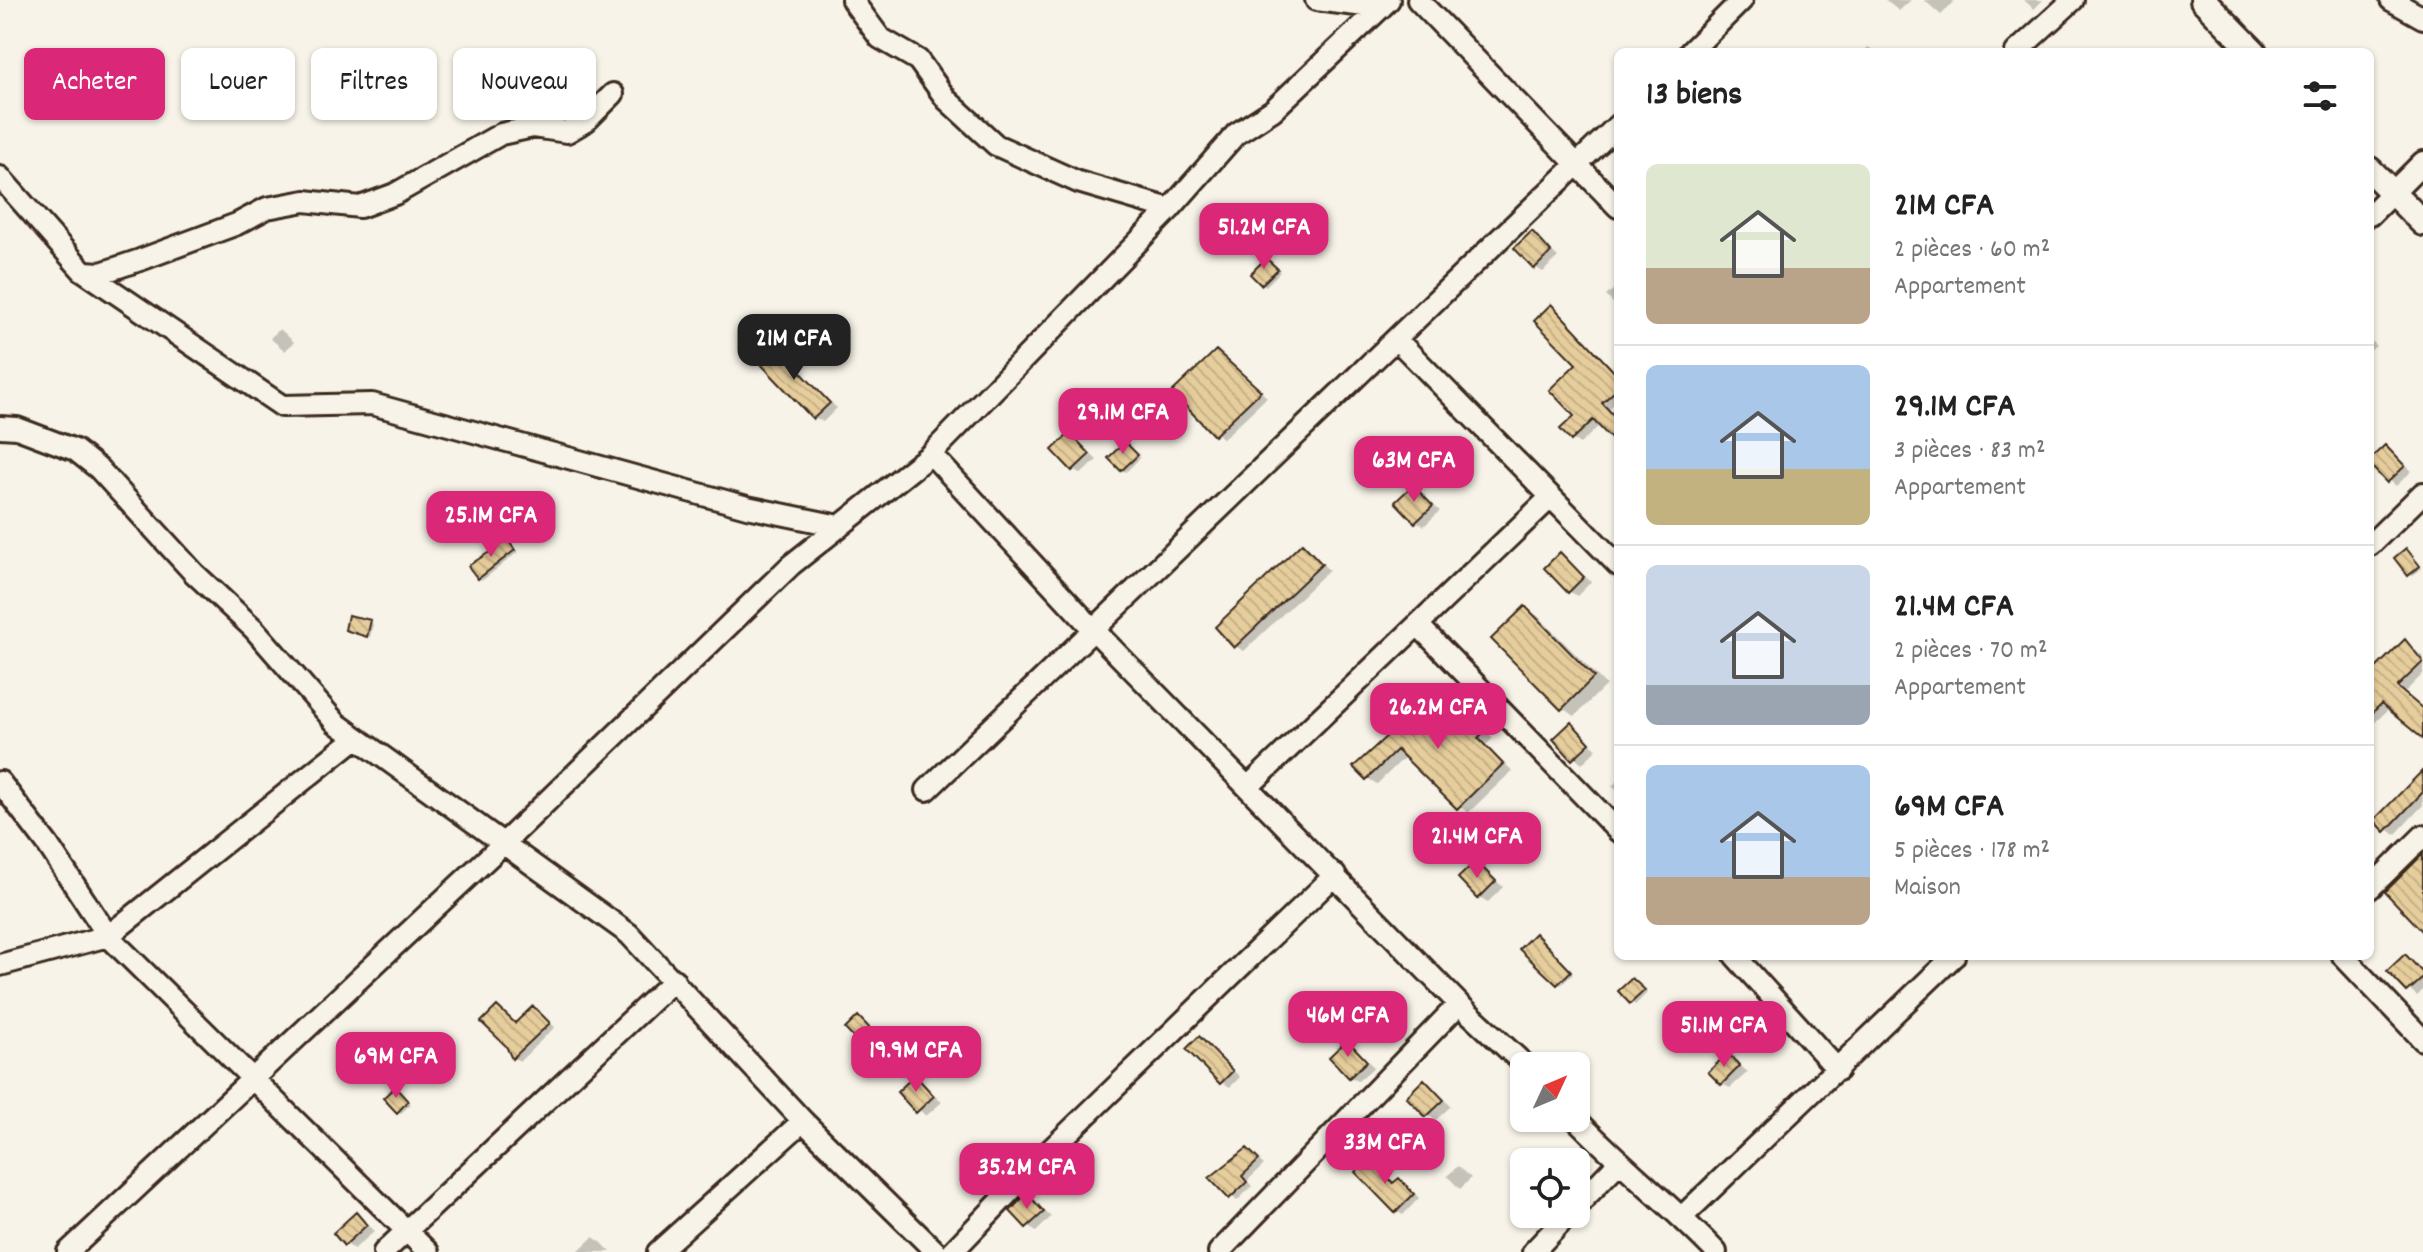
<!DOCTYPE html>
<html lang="fr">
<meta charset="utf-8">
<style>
body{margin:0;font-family:Dekko,sans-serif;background:#f2f2f2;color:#222;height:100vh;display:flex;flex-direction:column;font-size:30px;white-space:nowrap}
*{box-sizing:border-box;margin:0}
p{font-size:26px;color:#767676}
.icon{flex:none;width:44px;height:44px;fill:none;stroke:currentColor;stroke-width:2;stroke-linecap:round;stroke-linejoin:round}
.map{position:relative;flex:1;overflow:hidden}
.details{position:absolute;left:1614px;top:48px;width:760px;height:912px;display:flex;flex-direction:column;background:#fff;border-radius:12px;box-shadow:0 2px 6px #0004}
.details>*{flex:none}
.guide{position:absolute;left:24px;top:48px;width:760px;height:72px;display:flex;gap:16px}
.needle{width:52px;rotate:46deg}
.controls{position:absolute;left:1510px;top:1052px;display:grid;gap:16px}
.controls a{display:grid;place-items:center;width:80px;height:80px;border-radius:12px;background:#fff;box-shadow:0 2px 6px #0004;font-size:40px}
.price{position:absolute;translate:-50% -68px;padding:0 18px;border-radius:16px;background:#db2777;color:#fff;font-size:26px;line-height:52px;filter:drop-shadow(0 2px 4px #0008)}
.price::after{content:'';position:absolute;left:50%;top:48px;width:24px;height:18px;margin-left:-12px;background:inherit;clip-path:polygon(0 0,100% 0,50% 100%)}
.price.active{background:#222;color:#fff}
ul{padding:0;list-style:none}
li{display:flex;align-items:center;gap:24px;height:200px;padding:0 32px}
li+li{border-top:2px solid #e0e0e0}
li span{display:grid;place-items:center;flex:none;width:224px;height:160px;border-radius:12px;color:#555}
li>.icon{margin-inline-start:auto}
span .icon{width:96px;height:96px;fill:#fffc;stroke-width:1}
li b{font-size:34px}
h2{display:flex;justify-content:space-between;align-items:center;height:96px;padding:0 32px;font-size:34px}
.chip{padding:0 28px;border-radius:12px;background:#fff;box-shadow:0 2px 6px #0004;font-size:28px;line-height:72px}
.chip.active{background:#db2777;color:#fff}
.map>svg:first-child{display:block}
.shadow{fill:#0003}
.building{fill:url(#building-back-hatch);stroke:#3b2a1e;stroke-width:2}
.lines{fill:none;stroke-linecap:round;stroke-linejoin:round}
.minor-casing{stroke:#3b2a1e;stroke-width:26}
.tertiary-casing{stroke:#3b2a1e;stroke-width:30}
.minor{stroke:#f7f3e8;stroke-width:20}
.tertiary{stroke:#f7f3e8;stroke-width:24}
</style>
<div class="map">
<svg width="2423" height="1252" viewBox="0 0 2423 1252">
<defs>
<pattern id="building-back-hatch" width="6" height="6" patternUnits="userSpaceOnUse" patternTransform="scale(2)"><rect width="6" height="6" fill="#e6cd9c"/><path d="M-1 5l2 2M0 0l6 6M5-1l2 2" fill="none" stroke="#c6b086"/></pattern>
</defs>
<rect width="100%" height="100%" fill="#f7f3e8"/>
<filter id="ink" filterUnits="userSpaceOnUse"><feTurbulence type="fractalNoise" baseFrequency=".0125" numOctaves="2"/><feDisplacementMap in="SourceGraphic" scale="16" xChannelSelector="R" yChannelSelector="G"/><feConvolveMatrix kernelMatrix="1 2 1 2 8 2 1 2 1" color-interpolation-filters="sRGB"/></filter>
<g filter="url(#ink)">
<!-- shadow -->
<path class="shadow" d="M1885,0H1911L1899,11Z
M1924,0H1952L1954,2L1941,15Z
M2024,0H2043L2034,9Z
M1868,47L1877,52H1863Z
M1267,219L1281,232L1270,242L1257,229Z
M1311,223L1324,235L1313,245L1300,233Z
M1532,233L1558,257L1543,272L1535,267Z
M1270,262L1280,272L1266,286L1262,284Z
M1617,286L1618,287V308L1606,296Z
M1552,307L1618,374V400L1609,409L1618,418V443L1600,425L1580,444L1572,439L1579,364Z
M280,329L294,342L285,351L270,338Z
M2370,339L2376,346L2370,351Z
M774,347L837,408L823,422L814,417Z
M1216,353L1267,397L1223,439L1175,392Z
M1070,435L1097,460L1081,474L1073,469Z
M1129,446L1140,458L1126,472L1122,470Z
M2385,447L2412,471L2396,486L2370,462Z
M1413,487L1440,511L1424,526L1416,521Z
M508,542L518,552L483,580L479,578Z
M1303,546L1329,570L1244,651L1235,646Z
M2406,550L2422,568L2412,576L2409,574Z
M1561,554L1591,582L1577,596L1569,591Z
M1525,608L1538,616L1606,685L1575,716L1562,708Z
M370,622L373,624L370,637L351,631Z
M2405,642L2423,657V674L2404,693L2423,709V736L2390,708L2370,727V676Z
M1426,694L1460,725L1468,716L1478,722L1493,738L1486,745L1512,771L1468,813L1406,756L1377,784L1367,778Z
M1571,725L1597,749L1582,764L1555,739Z
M2422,774L2423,805L2395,835L2377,820Z
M1618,780V792L1612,786Z
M1477,863L1503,887L1488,902L1479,897Z
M1538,938L1573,974L1561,985L1558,983Z
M2406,957L2423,971V990L2417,996L2390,971Z
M1636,982L1647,993L1635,1005L1621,991Z
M534,1008L555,1027L520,1061L514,1058L508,1045L517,1025Z
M858,1019L885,1043L875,1053L866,1048Z
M1200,1038L1240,1077L1230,1087L1221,1082Z
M1347,1043L1374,1067L1358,1081L1350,1077Z
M1728,1056L1748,1072L1730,1088L1722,1084Z
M915,1078L942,1102L926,1116L900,1092Z
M1425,1082L1451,1106L1436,1120L1409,1097Z
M398,1091L411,1104L401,1113L398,1111Z
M1247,1150L1264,1165L1247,1181L1252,1186L1237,1201L1212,1178Z
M1370,1161L1395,1184L1399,1180L1406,1184L1419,1198L1403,1215L1396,1211Z
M1458,1166L1471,1178L1460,1189L1447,1176Z
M1027,1195L1051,1217L1036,1232L1012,1211Z
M357,1215L375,1231L354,1249L346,1244Z
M593,1237L601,1242L611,1252H577Z"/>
<!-- building -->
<path class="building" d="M1532,231L1551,252L1534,269L1514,248Z
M1266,258L1278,269L1261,285L1250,274Z
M1551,304L1618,376V388L1602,403L1618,420V446L1593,420L1571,441L1560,429L1574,416L1549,390L1576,364L1534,321Z
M774,344L830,403L813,419L757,360Z
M1216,350L1261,391L1214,436L1172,392Z
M1070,433L1090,454L1072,471L1052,450Z
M1125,442L1138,455L1121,471L1108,458Z
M2385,445L2405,466L2387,483L2370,465V459Z
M1413,485L1433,506L1415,523L1395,502Z
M508,540L515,550L478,579L468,566Z
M1302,543L1322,564L1234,648L1215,627Z
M2406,548L2420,566L2408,576L2394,558Z
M1560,552L1584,577L1568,593L1544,568Z
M1525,606L1594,677L1561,710L1491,639Z
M348,615L371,620L367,637L345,630Z
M2405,639L2423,662L2397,687L2423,709V739L2381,704L2370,715V674Z
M1426,691L1457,725L1468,714L1485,731L1478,738L1503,764L1457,809L1397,750L1366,780L1353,767L1412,713L1408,708Z
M1571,722L1590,743L1572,760L1553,739Z
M2422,771L2423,792L2385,832L2374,820Z
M2423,854V932L2385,892Z
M1476,861L1496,881L1478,899L1458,878Z
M1535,933L1571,971L1557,985L1519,949Z
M2405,954L2423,973V978L2407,992L2387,971Z
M1632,978L1645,990L1630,1004L1618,991Z
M497,1006L515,1023L533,1006L550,1023L512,1059L506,1046L481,1022Z
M858,1016L878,1037L865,1050L845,1029Z
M1199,1036L1233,1071L1220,1084L1186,1049Z
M1347,1040L1367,1061L1349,1078L1329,1057Z
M1728,1053L1740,1066L1721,1085L1708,1072Z
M915,1075L934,1096L916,1113L897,1092Z
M1424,1079L1444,1100L1426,1117L1406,1097Z
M395,1087L408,1101L397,1113L383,1098Z
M1247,1148L1259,1160L1242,1176L1247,1182L1229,1199L1209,1178Z
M1369,1158L1393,1183L1399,1178L1414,1194L1395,1213L1355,1172Z
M1027,1193L1044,1212L1026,1228L1010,1211Z
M356,1212L367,1225L344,1246L333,1233Z"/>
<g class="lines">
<!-- minor casing -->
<g class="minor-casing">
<path id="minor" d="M852,0L880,38L918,60L947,100L996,145L1078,182L1170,209
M1316,0L1381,8
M1418,0L1618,207
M2391,0L2423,18
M1690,52L1742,0
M2016,52L2073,0
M0,177L82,270L282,406L372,404L747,507L839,526
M2370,215L2423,162
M85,272L101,273L140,260L237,224L267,208L305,201L360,207L395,194L501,134L533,127L567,132L586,121L613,94
M1396,339L1618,565
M0,427L17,428L75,450L99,469L194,573L254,629L336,723L629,934L803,1121L936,1252
M931,454L1093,629L1459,1004L1526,1066
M2370,545L2423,493
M1418,625L1618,831
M0,782L48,845L108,936L428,1252
M1248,787L1551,497
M927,790L1618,125
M2370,888L2423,836
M1735,956L1838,1070
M2343,956L2423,1040
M0,965L108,936L356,738
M1575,1118C1620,1165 1671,1205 1716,1252
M1576,1207L1618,1163
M1682,1217L1954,956
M68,1252L505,842L791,565L931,454L1170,209L1236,134L1273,110L1389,0
M384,1252L674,980
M658,1252L803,1121
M952,1252L1041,1159L1335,875
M1219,1252L1459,1004
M1533,1252L1569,1214"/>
</g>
<!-- tertiary casing -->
<g class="tertiary-casing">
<path id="tertiary" d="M2203,0L2254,52
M2370,170L2423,223"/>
</g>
<!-- minor -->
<use href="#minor" class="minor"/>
<!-- tertiary -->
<use href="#tertiary" class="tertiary"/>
</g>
</g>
</svg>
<div class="controls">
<a><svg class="needle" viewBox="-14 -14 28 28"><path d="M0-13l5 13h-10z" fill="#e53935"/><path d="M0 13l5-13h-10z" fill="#767676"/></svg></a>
<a><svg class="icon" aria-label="locate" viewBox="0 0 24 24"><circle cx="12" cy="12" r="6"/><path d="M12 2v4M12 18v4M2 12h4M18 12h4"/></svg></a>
</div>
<b class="price" style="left:1264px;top:271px">51.2M CFA</b>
<b class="price active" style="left:794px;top:382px">21M CFA</b>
<b class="price" style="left:1123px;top:456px">29.1M CFA</b>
<b class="price" style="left:1414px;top:504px">63M CFA</b>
<b class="price" style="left:491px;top:559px">25.1M CFA</b>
<b class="price" style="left:1438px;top:751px">26.2M CFA</b>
<b class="price" style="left:1477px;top:880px">21.4M CFA</b>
<b class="price" style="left:1348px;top:1059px">46M CFA</b>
<b class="price" style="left:1724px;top:1069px">51.1M CFA</b>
<b class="price" style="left:916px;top:1094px">19.9M CFA</b>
<b class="price" style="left:396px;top:1100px">69M CFA</b>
<b class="price" style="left:1385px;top:1186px">33M CFA</b>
<b class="price" style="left:1027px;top:1211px">35.2M CFA</b>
<div class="guide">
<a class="chip active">Acheter</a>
<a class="chip">Louer</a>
<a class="chip">Filtres</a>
<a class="chip">Nouveau</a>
</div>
<section class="details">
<h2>13 biens<svg class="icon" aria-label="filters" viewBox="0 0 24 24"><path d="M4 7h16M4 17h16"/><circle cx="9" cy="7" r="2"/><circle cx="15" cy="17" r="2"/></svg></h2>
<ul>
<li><span style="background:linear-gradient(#dfe7d0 65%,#b9a48a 0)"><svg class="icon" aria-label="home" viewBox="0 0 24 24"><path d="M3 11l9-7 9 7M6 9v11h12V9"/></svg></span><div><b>21M CFA</b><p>2 pièces · 60 m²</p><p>Appartement</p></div></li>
<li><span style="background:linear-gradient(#a9c7e8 65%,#c2b280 0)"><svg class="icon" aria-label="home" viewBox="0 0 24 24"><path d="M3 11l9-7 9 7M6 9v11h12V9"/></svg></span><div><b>29.1M CFA</b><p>3 pièces · 83 m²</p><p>Appartement</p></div></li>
<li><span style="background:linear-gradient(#c9d6e8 75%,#9aa5b1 0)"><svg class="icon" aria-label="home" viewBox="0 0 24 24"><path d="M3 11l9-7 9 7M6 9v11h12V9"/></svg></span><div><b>21.4M CFA</b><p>2 pièces · 70 m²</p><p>Appartement</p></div></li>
<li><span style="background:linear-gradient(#a9c7e8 70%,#b9a48a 0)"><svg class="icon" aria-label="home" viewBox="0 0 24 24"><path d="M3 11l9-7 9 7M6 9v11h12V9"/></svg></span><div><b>69M CFA</b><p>5 pièces · 178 m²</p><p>Maison</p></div></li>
</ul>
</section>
</div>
